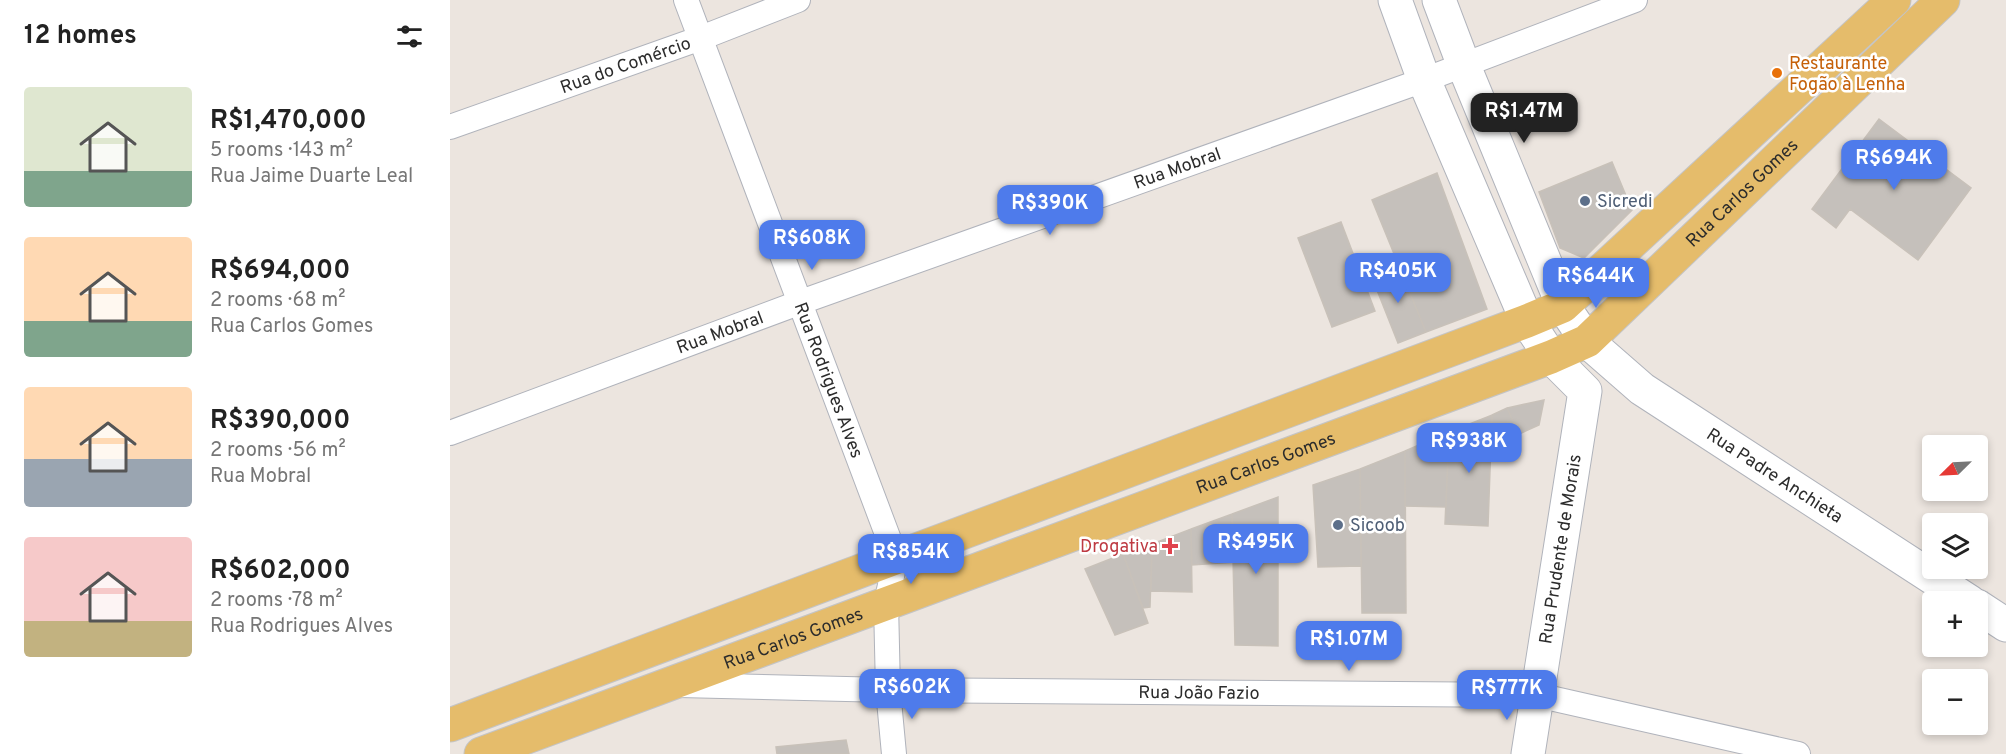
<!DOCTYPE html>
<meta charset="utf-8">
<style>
body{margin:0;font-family:Overpass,sans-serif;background:#f6f6f6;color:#222;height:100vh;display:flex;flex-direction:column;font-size:22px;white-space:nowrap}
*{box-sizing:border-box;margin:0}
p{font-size:20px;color:#767676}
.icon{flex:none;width:33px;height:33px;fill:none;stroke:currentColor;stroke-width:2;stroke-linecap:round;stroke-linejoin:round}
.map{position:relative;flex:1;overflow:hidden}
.details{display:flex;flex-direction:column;background:#fff;width:450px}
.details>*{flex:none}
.needle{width:39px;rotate:246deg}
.tools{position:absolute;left:1472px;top:435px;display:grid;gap:12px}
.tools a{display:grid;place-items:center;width:66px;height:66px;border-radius:6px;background:#fff;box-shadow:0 3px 9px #0003;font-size:30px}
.price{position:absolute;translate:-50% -51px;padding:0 14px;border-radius:12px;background:#4e7beb;color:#fff;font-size:20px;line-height:39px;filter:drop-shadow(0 2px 3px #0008)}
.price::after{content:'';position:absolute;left:50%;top:36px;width:18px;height:14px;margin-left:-9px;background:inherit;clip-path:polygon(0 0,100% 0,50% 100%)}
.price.active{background:#222;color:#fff}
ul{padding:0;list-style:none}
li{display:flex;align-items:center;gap:18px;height:150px;padding:0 24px}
li span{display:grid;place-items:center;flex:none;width:168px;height:120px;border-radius:6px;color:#555}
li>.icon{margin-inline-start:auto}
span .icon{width:72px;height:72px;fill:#fffc;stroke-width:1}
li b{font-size:26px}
h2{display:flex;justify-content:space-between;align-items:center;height:72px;padding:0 24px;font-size:26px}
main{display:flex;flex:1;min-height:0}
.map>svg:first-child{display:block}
.building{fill:#c5c0bb;stroke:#c8c1b9;stroke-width:1.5}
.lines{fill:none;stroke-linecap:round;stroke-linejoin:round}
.street-casing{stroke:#b0b3bb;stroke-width:26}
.secondary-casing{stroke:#b0b3bb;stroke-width:35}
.primary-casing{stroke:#c4c4c4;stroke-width:35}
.street{stroke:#fff;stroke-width:24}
.secondary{stroke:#fff;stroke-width:33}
.primary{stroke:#e5bc6b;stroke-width:33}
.food-dot{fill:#e8710a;stroke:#fff;stroke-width:2}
.service-dot{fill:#5c6f8a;stroke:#fff;stroke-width:2}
.health-dot{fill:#e0444e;stroke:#fff;stroke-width:2}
.labels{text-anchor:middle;stroke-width:5;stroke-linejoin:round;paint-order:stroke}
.food-label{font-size:18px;fill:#c56008;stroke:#fff;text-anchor:start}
.street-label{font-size:18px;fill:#2c2c2c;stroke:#fff}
.service-label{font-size:18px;fill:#4e5e75;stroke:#fff;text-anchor:start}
.health-label{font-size:18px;fill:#be3a42;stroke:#fff;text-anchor:end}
</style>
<main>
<section class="details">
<h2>12 homes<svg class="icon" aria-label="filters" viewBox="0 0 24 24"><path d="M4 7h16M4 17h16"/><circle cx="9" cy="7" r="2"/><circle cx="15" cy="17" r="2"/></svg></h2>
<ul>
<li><span style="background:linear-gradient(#dfe7d0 70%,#7fa58c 0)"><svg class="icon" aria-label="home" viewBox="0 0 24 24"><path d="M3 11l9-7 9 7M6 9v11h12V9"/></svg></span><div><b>R$1,470,000</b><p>5 rooms · 143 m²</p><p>Rua Jaime Duarte Leal</p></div></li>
<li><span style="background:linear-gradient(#ffd9b3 70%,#7fa58c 0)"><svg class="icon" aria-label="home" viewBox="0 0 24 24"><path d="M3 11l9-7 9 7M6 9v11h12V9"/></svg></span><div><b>R$694,000</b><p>2 rooms · 68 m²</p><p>Rua Carlos Gomes</p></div></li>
<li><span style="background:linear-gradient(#ffd9b3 60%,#9aa5b1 0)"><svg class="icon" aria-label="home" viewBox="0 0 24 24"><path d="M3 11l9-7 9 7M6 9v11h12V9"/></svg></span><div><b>R$390,000</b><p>2 rooms · 56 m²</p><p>Rua Mobral</p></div></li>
<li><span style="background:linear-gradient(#f6c9c9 70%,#c2b280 0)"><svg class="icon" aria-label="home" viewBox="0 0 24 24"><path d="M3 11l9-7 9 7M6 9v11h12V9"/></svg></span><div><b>R$602,000</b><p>2 rooms · 78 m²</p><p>Rua Rodrigues Alves</p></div></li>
</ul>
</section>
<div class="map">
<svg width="1556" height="754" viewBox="0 0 1556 754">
<rect width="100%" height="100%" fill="#ece5df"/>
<!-- building -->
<path class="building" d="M1429,119L1521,188L1468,260L1400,209L1386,228L1362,209Z
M1162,162L1182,210L1134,258L1110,248L1089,192Z
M987,173L1037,309L976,332L922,200Z
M891,222L925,311L882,327L848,238Z
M948,264L976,332L948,343L921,275Z
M1094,400L1089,425L1069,434L1057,408Z
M1057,408L1069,434L1041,445L1042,415Z
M1042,415L1038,526L995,524L999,432Z
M999,432L996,507L955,506V451Z
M955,451L956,613H912L910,469Z
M910,469L911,566L868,567L863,485Z
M828,497V646L785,645L782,514Z
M782,514L785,562L742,565L741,529Z
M741,529L742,592L701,591L702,544Z
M702,544L700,607L693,608L673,554Z
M673,554L698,623L665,635L635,569Z
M396,740L399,754H327L326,747Z"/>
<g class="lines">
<!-- street casing -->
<g class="street-casing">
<g id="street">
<path id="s1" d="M236,0L446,558L436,603L438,690L444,754"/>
<path id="s2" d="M0,127L251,38L348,0"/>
<path id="s3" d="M0,433L351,302L974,80L1185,0"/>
<path id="s4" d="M229,685L438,690L1087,695L1348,754"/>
</g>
</g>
<!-- secondary casing -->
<g class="secondary-casing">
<g id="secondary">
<path d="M945,0L974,80L1077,321L1101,357L1135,391L1078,754"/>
<path id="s5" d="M989,0L1014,66L1113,306L1137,341L1192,389L1520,602"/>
<path d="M1527,606L1556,625"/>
</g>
</g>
<!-- primary casing -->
<g class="primary-casing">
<g id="primary">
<path d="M0,725L1077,321L1113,306L1444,0"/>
<path id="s6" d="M31,754L1101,357L1137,341L1493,0"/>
</g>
</g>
<!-- street -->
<use href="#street" class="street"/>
<!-- secondary -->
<use href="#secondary" class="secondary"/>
<!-- primary -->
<use href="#primary" class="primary"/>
</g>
<!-- markers -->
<circle class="food-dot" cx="1327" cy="73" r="6"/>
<g class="service-dot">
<circle cx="1135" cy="201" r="6"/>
<circle cx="888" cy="525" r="6"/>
</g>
<path class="health-dot" d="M717 537h6v6h6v6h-6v6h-6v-6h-6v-6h6z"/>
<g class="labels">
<!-- food labels -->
<g class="food-label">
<text x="1339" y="69">Restaurante<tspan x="1339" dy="21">Fogão à Lenha</tspan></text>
</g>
<!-- street labels -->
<g class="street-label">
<text dy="6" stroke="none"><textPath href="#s2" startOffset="186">Rua do Comércio</textPath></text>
<text dy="6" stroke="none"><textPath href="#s3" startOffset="774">Rua Mobral</textPath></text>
<text dy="6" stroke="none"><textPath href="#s6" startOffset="1395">Rua Carlos Gomes</textPath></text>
<text dy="6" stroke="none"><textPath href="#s3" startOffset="288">Rua Mobral</textPath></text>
<text dy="6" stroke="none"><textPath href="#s1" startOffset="406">Rua Rodrigues Alves</textPath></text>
<text dy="6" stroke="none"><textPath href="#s6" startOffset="837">Rua Carlos Gomes</textPath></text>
<text dy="6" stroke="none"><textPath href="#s5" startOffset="604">Rua Padre Anchieta</textPath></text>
<text transform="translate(1110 549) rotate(-81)" y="6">Rua Prudente de Morais</text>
<text dy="6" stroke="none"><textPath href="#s6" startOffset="333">Rua Carlos Gomes</textPath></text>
<text dy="6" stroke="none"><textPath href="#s4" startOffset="520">Rua João Fazio</textPath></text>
</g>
<!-- service labels -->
<g class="service-label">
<text x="1147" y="207">Sicredi</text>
<text x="900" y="531">Sicoob</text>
</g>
<!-- health labels -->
<g class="health-label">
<text x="708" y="552">Drogativa</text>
</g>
</g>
</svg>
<div class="tools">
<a><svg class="needle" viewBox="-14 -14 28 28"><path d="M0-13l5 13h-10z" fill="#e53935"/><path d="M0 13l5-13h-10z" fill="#767676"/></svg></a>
<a><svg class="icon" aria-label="layers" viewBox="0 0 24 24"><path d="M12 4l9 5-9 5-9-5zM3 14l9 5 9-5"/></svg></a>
<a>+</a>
<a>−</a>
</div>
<b class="price active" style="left:1074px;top:144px">R$1.47M</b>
<b class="price" style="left:1444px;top:191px">R$694K</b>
<b class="price" style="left:600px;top:236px">R$390K</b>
<b class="price" style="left:362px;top:271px">R$608K</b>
<b class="price" style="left:948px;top:304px">R$405K</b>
<b class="price" style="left:1146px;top:309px">R$644K</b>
<b class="price" style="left:1019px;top:474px">R$938K</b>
<b class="price" style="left:806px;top:575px">R$495K</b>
<b class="price" style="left:461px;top:585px">R$854K</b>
<b class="price" style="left:899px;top:672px">R$1.07M</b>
<b class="price" style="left:462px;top:720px">R$602K</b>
<b class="price" style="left:1057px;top:721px">R$777K</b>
</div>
</main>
